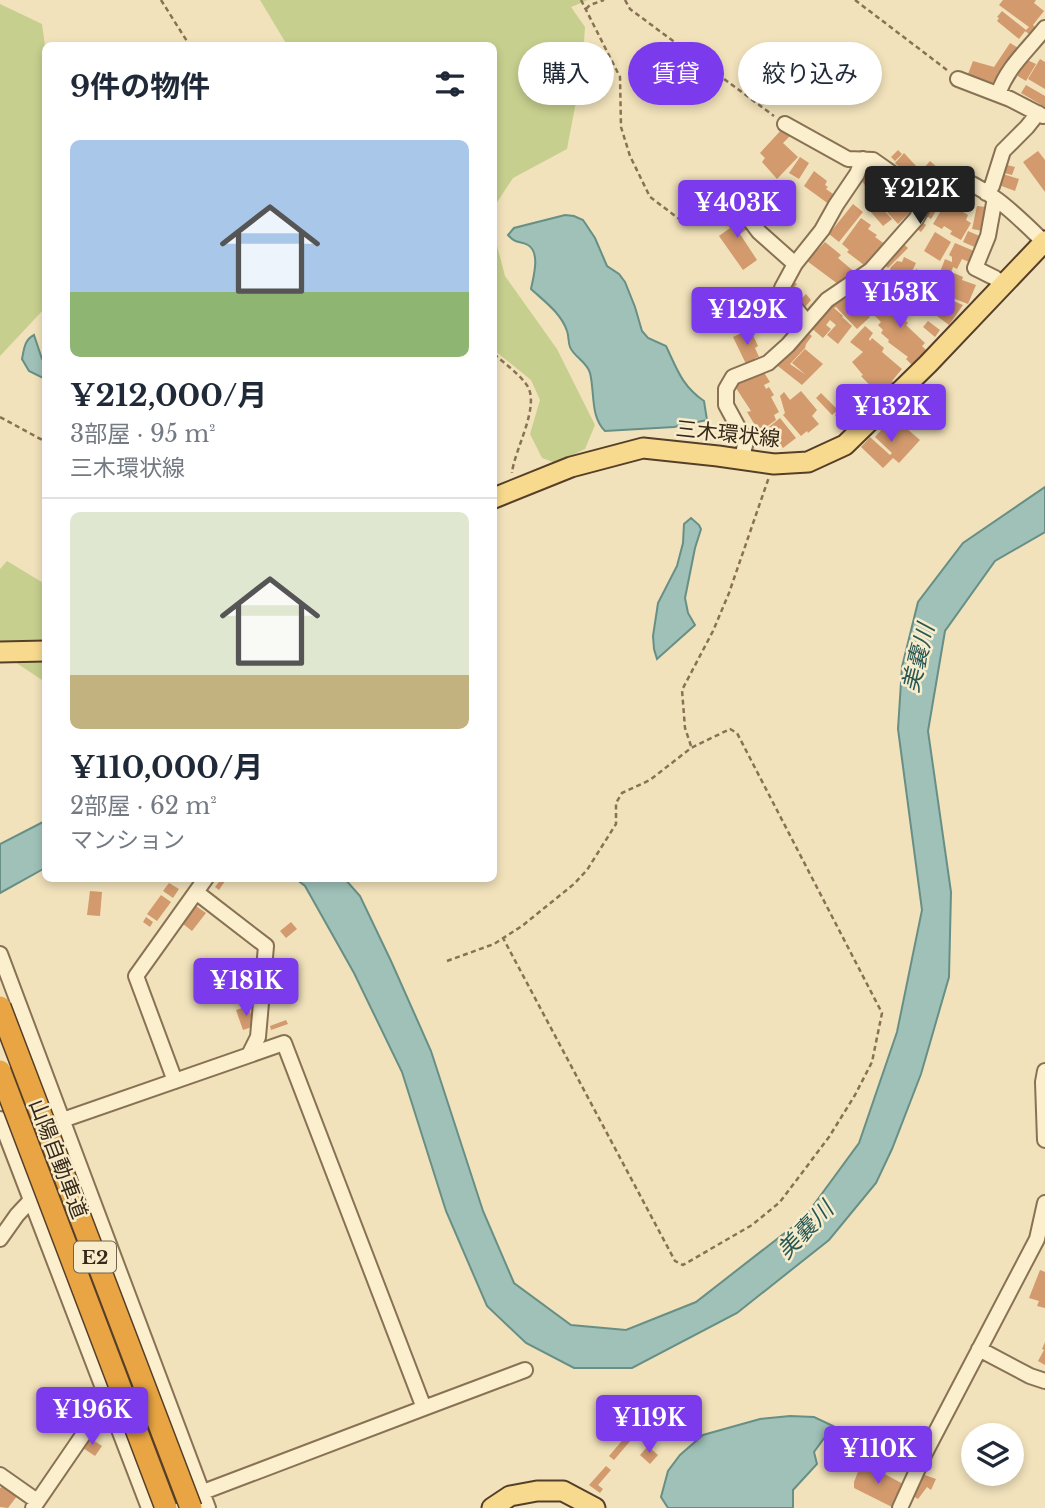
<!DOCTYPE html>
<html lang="ja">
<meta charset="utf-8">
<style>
body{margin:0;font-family:"Libre Baskerville","Noto Sans JP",serif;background:#f6f6f7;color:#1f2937;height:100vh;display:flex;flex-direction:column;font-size:26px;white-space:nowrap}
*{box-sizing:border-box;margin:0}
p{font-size:23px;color:#747a83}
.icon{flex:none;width:38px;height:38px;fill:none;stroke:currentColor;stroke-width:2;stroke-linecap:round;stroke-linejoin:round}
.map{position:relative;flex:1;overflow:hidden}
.panel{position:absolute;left:42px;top:42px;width:455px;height:840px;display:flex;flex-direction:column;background:#fff;border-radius:10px;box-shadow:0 4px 10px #0003}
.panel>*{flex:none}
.banner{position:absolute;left:518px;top:42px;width:422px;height:63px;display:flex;gap:14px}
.buttons{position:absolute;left:961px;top:1423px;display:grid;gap:14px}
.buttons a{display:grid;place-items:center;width:63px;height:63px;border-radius:50%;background:#fff;box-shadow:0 4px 10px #0003;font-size:35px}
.price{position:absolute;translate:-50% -60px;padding:0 16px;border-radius:7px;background:#7c3aed;color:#fff;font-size:23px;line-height:46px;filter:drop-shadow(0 2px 4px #0008)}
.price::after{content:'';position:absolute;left:50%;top:42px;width:21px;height:16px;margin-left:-10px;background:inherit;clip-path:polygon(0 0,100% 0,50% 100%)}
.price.selected{background:#222;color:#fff}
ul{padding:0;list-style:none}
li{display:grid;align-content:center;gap:14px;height:371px;padding:0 28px}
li+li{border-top:2px solid #e0e1e3}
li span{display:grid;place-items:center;height:217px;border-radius:10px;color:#555}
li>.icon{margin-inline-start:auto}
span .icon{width:126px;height:126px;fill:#fffc;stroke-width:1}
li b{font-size:30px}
h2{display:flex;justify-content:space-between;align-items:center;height:84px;padding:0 28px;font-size:30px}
.pill{padding:0 24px;border-radius:32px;background:#fff;box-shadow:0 4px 10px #0003;font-size:24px;line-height:63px}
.pill.selected{background:#7c3aed;color:#fff}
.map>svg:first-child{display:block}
.green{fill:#c6cf8e}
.water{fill:#9fc1b8;stroke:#678f86;stroke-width:2}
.building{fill:#d29a6d}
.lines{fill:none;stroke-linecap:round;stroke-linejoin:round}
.minor-casing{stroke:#897254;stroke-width:18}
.major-casing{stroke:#563f29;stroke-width:23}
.path{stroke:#897254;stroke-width:2.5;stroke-dasharray:5 3.5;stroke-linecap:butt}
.minor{stroke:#fbefce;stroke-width:14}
.major{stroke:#f8da8e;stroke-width:19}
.highway-bridge-casing{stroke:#563f29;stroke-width:24;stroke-linecap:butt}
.highway-bridge{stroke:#e9a543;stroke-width:21}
.labels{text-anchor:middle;stroke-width:5;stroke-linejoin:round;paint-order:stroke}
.shield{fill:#f8eccb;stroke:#71644f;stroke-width:2}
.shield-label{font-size:19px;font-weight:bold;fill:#37291a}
.street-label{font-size:21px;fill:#37291a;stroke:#f8eccb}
.water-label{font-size:23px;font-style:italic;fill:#285856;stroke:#f8eccb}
</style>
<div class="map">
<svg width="1045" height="1508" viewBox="0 0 1045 1508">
<rect width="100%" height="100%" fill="#f1e2bb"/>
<!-- green -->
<path class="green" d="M260,0H588L571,7L585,27L582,70L567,149L513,178L494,207V46L287,45Z
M0,4L42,24L46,53L45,308L0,356Z
M494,234L505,276L557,349L595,425L585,449L556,463L542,458L530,434L540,400L531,380L494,350Z
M7,561L45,584V682L0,652V569Z"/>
<!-- water -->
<path class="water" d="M565,215L574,216L583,220L595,238L607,266L619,274L625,282L635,307L642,331L648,338L666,346C677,369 682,386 704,401L707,420L674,427L605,431C590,416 595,393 590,373C587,362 574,357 570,347C568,342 569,336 567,331C561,313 544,301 531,289C533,278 541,253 528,245C519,240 517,245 508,235L514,228Z
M34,335L42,359L45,362V379L29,371L22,359C24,350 24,340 34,335Z
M1045,487V532L995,561L945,631L928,731L951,892L949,977L921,1074L892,1149L876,1183L829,1240L737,1313L632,1368H574L526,1343L487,1306L446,1211L402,1072L354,973L305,886L296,879H345L360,896L391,961L431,1051L483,1211L514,1283L571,1325L626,1330L696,1302L804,1218L859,1143L897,1032L922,910L898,729L902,667L918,602L963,543Z
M691,518L699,525L701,529L695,548L685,598L688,613L695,625L657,659L654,649L653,636L658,603L677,566L683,543L684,524Z
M45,821V868L0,893V844Z
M790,1416L814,1417L833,1426L814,1452L817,1464L793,1490V1508H668L661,1497L668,1471L680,1455L703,1435L760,1419Z"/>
<!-- building -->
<path class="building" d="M1003,0H1036L1034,3L1044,11L1033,25L1039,30L1033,37L1025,31L1029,27L999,5Z
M1002,11L1026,30L1019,39L997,21L999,18L997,17Z
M1010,43L1020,49L996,84L968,74L973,61L994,67Z
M1025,59L1036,64L1026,81L1016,75Z
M1040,59L1045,62V89L1028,79Z
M1026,85L1045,96V107L1021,93Z
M783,128L793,133L783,143L798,157L777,179L762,162L765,158L760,153Z
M898,150L902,154L895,161L891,157Z
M1038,151L1045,160V192L1023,162Z
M904,153L917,167L909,176L895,163Z
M800,157L809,163L799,179L789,173Z
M930,161L939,169L920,191L911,183Z
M1007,165L1015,167L1012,175L1004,173Z
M872,167L875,171L877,169L883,178L869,190L861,180L863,175Z
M814,171L827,181L825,185L828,187L826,189L836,196L830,205L804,186Z
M1003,174L1019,179L1015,191L999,185Z
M885,179L897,194L895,196L898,200L886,211L871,191Z
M940,184L949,190L931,219L921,212Z
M906,193L912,200L910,202L915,207L898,224L887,212Z
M946,202L968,215L966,220L971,223L961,240L950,234L952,231L944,226L942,229L933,224Z
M853,204L863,212L839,242L829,234Z
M878,204L892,219L883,226L870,211Z
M977,206L987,207L983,231L972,229Z
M733,209L750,227L740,234L757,260L743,270L719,236L730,228L722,217Z
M861,218L871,225L868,229L877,235L875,237L886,245L868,268L847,252L849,250L842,244Z
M918,219L926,225L921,232L913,226Z
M968,231L982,237L977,248L963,242Z
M935,232L951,242L940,261L924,251Z
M900,241L908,248L888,268L882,262Z
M825,242L841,255L838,258L857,274L842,287L807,261Z
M955,243L974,251L969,262L962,259L957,269L953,267L950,276L940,272L945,259L952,262V257L949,255Z
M904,257L916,263L905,286L892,281L895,283L888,290L879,280L886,273L888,275L891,267L897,261L902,262Z
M916,269L939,281L929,300L906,288Z
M954,273L963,277L962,280L976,285L968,304L937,292L943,276L951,279Z
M793,281L797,284L794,288L798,291L795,296L786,290Z
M904,290L933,304L937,294L963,305L949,325L929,310L927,314L899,301Z
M806,294L811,300L805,307L799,301Z
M840,294L845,299L849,295L870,317L857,329L836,307L834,308L843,316L842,317L852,326L838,344L827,335L836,325L830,320L826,325L831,329L823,338L810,327Z
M892,295L902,303L899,306L909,314L906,317L907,319L906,321L908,323L906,325L925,343L922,346L926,350L913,366L906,359L908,357L888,342L889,340L881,333L883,330L878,325L881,322L874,315Z
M928,321L940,330L935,337L923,327Z
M865,326L873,333L869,339L870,341L872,338L884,348L882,352L902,369L892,381L895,384L882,398L861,376L863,375L852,362L863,352L850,342Z
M750,329L758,346L755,348L759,357L755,358L757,361L747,366L733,337Z
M806,331L812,336L806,344L805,348L790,364L806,375L792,363L805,349L823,364L802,385L774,363Z
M759,370L763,371L770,382L764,385L766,389L769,387L774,395L771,397L779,412L774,415L776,420L759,432L747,412L751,411L734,385Z
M801,391L817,410L812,416L819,424L808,433L807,431L801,436L783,415L785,413L780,396L784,392L790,400Z
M821,393L838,410L832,415L816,398Z
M844,407L854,419L845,427L835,415Z
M780,418L796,438L783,448L775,438L770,442L769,440L766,442L760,434Z
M892,418L904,429L906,428L920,440L899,463L893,458L883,468L861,447L870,437L890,455L892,453L875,437Z
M222,878L225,881L219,890L215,887Z
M169,883L179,889L173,898L163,891Z
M90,891L102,892L100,916L87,915Z
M161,895L171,902L157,921L147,914Z
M196,906L206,913L192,931L183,924Z
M146,917L153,922L150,927L143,922Z
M291,922L297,929L286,938L280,931Z
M238,985H248L249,1002H237Z
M248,1006L255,1026L243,1030L236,1010Z
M286,1020L288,1024L271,1030L270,1026Z
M1040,1270L1045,1272V1308L1037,1306L1039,1301L1029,1298Z
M1045,1342V1365L1038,1361L1044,1350L1042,1349Z
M647,1420L652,1427L643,1433L639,1426Z
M626,1436L631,1440L614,1460L609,1456Z
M90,1438L102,1446L95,1456L83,1448Z
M648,1446L658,1455L650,1464L640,1455Z
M861,1464L879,1471L905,1485L894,1508L854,1488V1482Z
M606,1466L611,1470L598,1485L603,1489L600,1493L589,1485Z
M922,1474L936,1479L931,1490L927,1487L918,1499L913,1496Z
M2,1487L17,1496L8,1508L0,1507V1488Z"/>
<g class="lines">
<!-- minor casing -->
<g class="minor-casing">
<path id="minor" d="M958,79L1010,99L1043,116
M998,94C1008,66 1027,51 1045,28
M785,124L848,159L873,160L900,179L916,196L925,202
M986,193L992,186L1003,151L1027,127L1038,113
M734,199L759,232L795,264
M996,199L994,203L988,236L975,268L995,278L1004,285
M807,322C800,314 785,297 782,288L795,264L822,230L836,205L857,174L863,159
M741,460L746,442L726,405V389L733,377L768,363L788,345L827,300L871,270L916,219L933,189L949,175C988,186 1016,215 1044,242
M196,892L266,946L258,1037L249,1055
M0,954L208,1508
M1045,1071L1043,1082L1045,1140
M175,1081L136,976L206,878
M0,1119L149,1508
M8,1139L284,1043L424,1408L161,1508
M0,1239L17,1215L32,1199
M979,1349L1030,1376L1045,1381
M424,1408L525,1370
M0,1475L37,1501
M33,1508L96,1416L110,1407
M900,1508L925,1453L1037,1239L1045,1203"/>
</g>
<!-- major casing -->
<g class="major-casing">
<path id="major" d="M494,498L571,467L643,448L718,456L774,464L808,462L845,445L928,364L1045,241
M0,652L46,651
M492,1508L510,1496L537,1491H563L595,1508"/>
</g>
<!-- path -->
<path class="path" d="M161,0L190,46
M581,0L620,77L621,127L630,156L650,197L686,224L695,223L725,205
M625,0L630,9L774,116
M855,0L947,70
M586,9L590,5L604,0
M494,354C504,363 518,373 526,384C542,404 514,450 512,473
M0,417L46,442
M691,746L685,728L682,690L713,631L729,593L769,477
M447,961L494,944L522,926L574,884L587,870L616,824V803L622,793L650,780L691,748L730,729L737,733L882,1013L872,1062L855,1095L829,1137L780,1202L752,1225L683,1265L675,1261L503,938"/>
<!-- minor -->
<use href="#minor" class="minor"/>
<!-- major -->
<use href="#major" class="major"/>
<!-- highway-bridge casing -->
<g class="highway-bridge-casing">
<path id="highway-bridge" d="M0,1007L191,1508
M0,1071L166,1508"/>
</g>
<!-- highway-bridge -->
<use href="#highway-bridge" class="highway-bridge"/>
</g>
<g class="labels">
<!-- shield labels -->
<rect class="shield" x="74" y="1241.5" width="42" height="31" rx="5"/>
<g class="shield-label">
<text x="95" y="1264">E2</text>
</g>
<!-- street labels -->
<g class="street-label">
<text transform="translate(728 434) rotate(6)" y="7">三木環状線</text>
<text transform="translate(58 1159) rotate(69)" y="7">山陽自動車道</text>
</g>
<!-- water labels -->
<g class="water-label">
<text transform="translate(918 658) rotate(-76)" y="8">美嚢川</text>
<text transform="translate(805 1230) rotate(-46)" y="8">美嚢川</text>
</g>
</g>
</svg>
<div class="buttons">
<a><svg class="icon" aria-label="layers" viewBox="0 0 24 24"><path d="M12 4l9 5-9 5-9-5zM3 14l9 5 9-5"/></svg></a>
</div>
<b class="price selected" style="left:920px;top:226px">¥212K</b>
<b class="price" style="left:737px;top:240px">¥403K</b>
<b class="price" style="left:900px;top:330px">¥153K</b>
<b class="price" style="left:747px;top:347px">¥129K</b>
<b class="price" style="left:891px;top:444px">¥132K</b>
<b class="price" style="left:246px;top:1018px">¥181K</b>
<b class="price" style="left:92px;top:1447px">¥196K</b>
<b class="price" style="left:649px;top:1455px">¥119K</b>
<b class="price" style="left:878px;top:1486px">¥110K</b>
<div class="banner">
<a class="pill">購入</a>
<a class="pill selected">賃貸</a>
<a class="pill">絞り込み</a>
</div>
<section class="panel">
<h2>9件の物件<svg class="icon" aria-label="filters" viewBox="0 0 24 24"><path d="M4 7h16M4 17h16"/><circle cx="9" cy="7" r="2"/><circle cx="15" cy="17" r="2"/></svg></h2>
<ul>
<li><span style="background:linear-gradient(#a9c7e8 70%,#8fb573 0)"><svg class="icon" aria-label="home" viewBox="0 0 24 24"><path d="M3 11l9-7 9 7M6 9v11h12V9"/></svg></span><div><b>¥212,000/月</b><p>3部屋 · 95 m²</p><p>三木環状線</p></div></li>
<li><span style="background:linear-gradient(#dfe7d0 75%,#c2b280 0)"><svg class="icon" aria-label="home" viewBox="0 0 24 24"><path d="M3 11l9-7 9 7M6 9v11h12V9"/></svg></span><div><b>¥110,000/月</b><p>2部屋 · 62 m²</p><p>マンション</p></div></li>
</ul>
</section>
</div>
